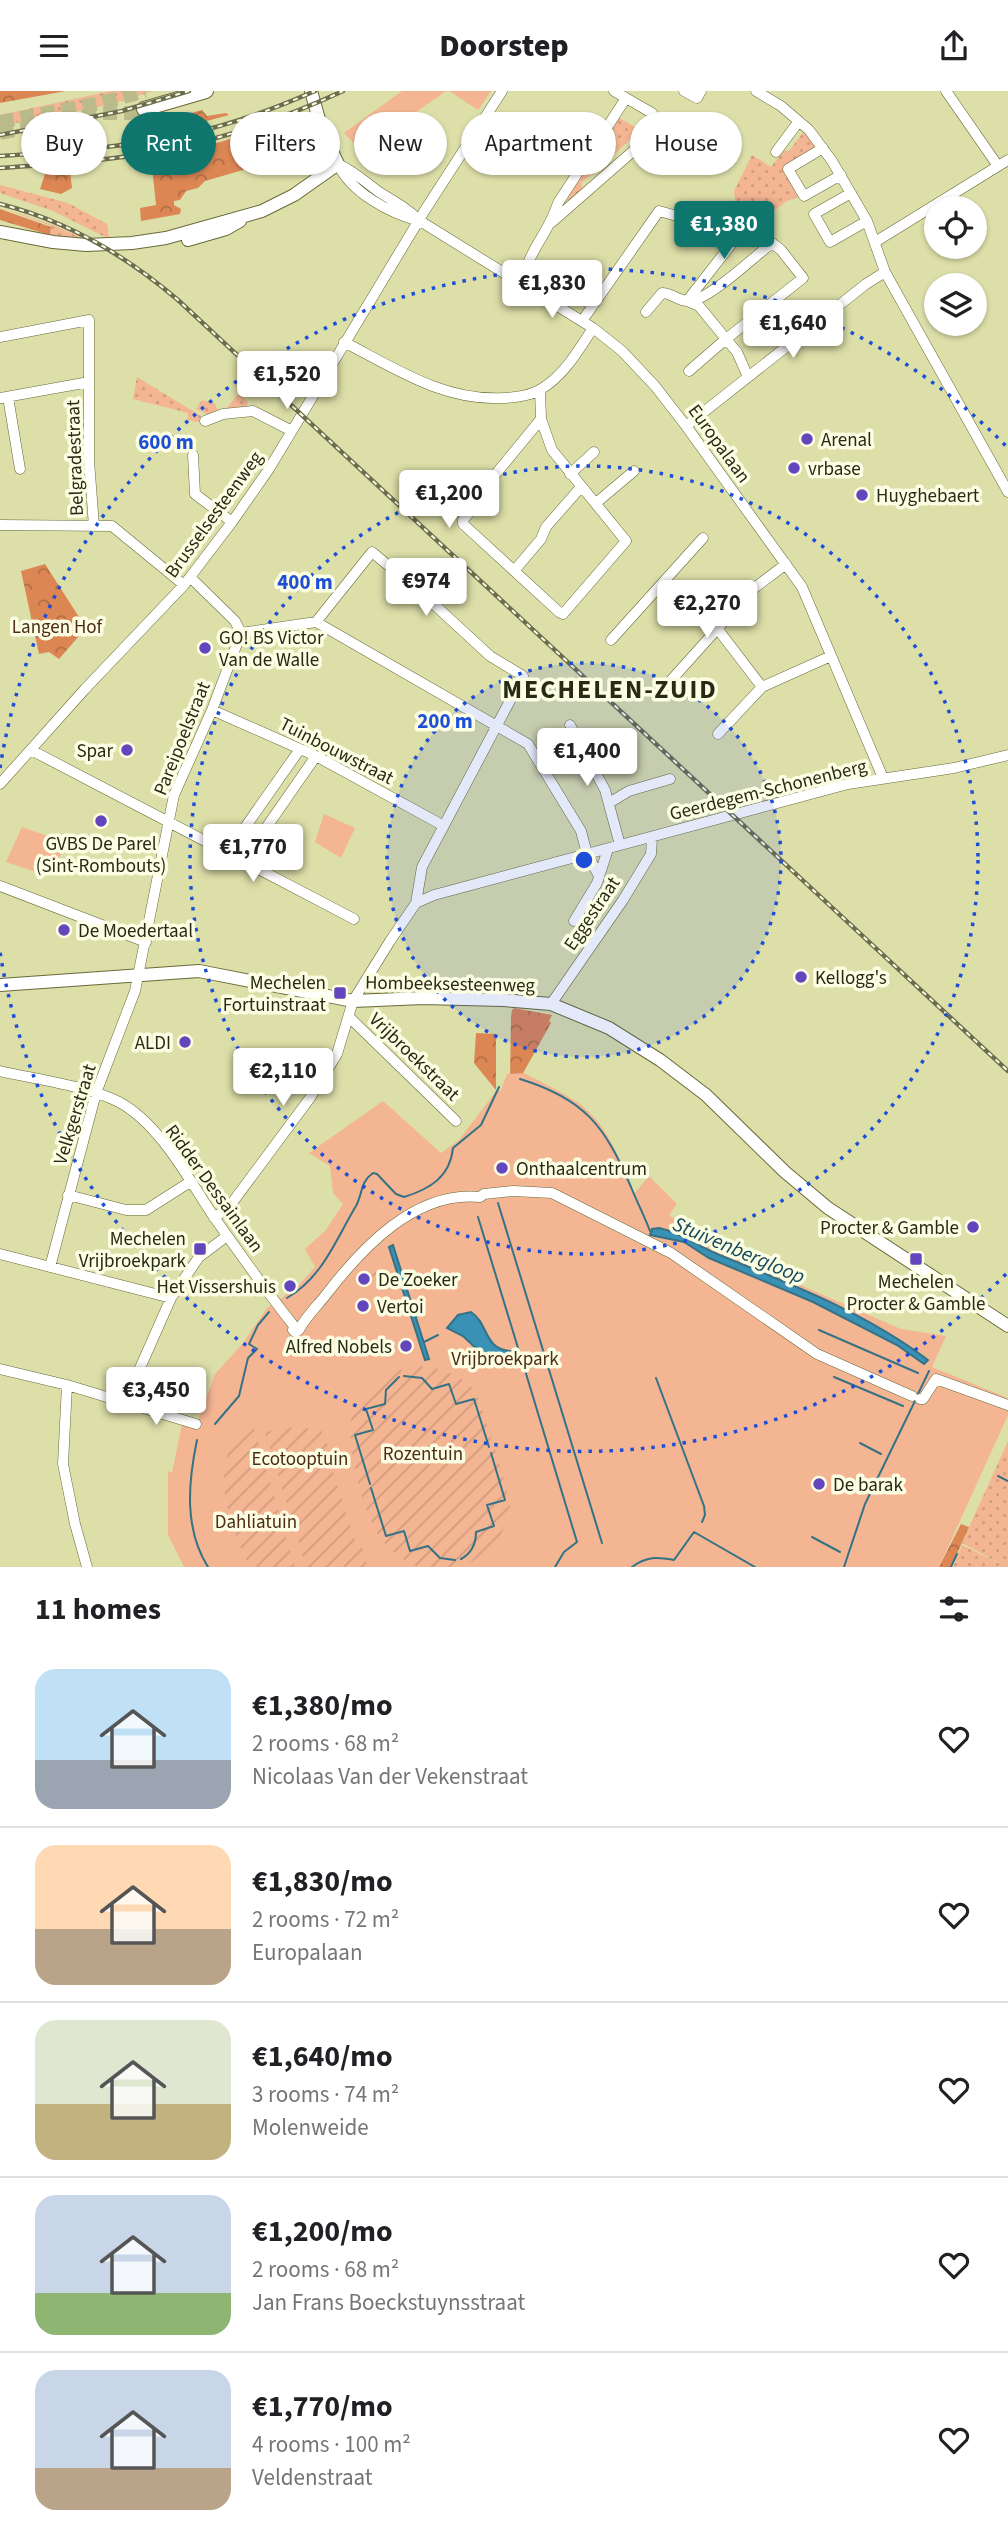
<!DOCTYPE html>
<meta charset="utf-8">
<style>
body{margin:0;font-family:"Source Sans 3",sans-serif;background:#f2f2f2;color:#202124;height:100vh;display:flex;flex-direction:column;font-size:26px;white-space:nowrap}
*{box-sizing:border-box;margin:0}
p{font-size:23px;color:#757577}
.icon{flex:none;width:38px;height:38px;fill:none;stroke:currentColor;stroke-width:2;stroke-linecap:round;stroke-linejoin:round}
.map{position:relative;height:1476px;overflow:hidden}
.drawer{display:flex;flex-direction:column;background:#fff;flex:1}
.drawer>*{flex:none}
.hud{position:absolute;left:21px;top:21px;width:966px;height:63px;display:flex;gap:14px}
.fabs{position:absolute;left:924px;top:105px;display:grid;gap:14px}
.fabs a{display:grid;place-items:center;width:63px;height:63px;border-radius:50%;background:#fff;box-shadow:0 2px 5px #0004;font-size:35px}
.price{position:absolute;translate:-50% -60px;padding:0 16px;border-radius:7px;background:#fff;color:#222;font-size:23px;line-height:46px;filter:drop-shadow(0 2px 4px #0008)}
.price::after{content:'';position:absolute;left:50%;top:42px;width:21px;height:16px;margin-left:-10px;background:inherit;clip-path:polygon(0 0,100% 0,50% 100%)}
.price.on{background:#0f766e;color:#fff}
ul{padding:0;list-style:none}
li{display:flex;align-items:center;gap:21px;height:175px;padding:0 35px}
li+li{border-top:2px solid #e0e0e0}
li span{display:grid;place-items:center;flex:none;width:196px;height:140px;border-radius:21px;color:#555}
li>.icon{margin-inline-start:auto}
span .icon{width:84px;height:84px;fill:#fffc;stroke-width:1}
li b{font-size:30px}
h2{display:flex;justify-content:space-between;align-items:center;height:84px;padding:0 35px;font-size:30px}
.tag{padding:0 24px;border-radius:32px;background:#fff;box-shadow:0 2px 5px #0004;font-size:24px;line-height:63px}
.tag.on{background:#0f766e;color:#fff}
header{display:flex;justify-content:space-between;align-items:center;height:91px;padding:0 35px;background:#fff;font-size:32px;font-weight:800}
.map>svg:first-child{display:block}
.grass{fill:url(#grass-dots)}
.forest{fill:url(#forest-crowns)}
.park{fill:#f4b593}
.garden{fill:url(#garden-furrows)}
.water{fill:#3a91b6;stroke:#357286;stroke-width:2}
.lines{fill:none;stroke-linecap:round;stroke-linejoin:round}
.stream{stroke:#357286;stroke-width:2}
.highway-tunnel{stroke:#b9bb8b;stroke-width:14;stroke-dasharray:14 7;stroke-linecap:butt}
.minor-casing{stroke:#686937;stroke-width:11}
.major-casing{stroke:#686937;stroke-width:14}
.highway-casing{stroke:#686937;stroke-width:16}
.minor{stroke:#fff;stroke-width:10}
.major{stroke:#fff;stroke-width:12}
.highway{stroke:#fff;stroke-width:14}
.rail-casing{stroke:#6b6d4c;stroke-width:4.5}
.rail{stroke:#fcfee3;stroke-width:2;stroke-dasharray:5;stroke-linecap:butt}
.ring{fill:none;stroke:#1d4ed8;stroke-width:3.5;stroke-dasharray:3.5 7}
.poi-dot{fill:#6345bd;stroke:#fcfee3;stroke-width:2.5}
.labels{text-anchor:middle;stroke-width:7;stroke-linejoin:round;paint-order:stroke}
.poi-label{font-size:19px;fill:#292a15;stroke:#fcfee3;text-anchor:start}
.street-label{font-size:19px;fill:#292a15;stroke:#fcfee3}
.park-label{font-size:19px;fill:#4e2b16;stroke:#fcfee3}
.water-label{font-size:21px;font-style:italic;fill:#16475b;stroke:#fcfee3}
.district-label{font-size:26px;font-weight:bold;letter-spacing:2px;fill:#292a15;stroke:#fcfee3}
.centre{fill:#1d4ed8;stroke:#fcfee3;stroke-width:3.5}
.ring-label{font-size:21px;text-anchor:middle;font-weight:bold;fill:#1d4ed8;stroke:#fcfee3;stroke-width:7;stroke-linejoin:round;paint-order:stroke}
</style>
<header><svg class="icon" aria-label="menu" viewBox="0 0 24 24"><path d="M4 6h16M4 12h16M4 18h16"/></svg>Doorstep<svg class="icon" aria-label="share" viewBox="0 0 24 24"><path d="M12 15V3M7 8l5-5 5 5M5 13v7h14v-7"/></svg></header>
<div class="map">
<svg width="1008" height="1476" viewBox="0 0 1008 1476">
<defs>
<pattern id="grass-dots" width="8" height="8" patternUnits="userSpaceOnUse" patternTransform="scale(1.75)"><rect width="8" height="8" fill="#f4b593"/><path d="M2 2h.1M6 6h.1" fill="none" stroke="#d19c7e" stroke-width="1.8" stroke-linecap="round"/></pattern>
<pattern id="forest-crowns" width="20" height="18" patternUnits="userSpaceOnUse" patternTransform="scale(1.75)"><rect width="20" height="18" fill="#dc8654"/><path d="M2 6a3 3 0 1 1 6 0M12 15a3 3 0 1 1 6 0" fill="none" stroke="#b26e44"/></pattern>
<pattern id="garden-furrows" width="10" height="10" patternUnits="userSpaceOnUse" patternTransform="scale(1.75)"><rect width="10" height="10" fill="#f4b593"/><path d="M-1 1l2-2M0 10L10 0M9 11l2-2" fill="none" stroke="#d19c7e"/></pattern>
</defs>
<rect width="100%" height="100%" fill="#dddfa9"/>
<!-- grass -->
<path class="grass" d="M111,0H153L109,14L0,35V24Z
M618,26L640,39L608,69L609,76L602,82L599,76L581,92L582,100L562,118L591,68L596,73L615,44L612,36Z
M805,39L818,57L783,77L799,106L787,110L758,131L736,116L734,100L752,64L771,76L784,59L788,61Z
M0,94L68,112L107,133L109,146H105L53,120L0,102Z
M0,116L53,134L82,147L50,144L51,135Z
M137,286L201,325L198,331L188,329V322L133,308Z
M241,303L248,312L247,315L226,318L237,304Z
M202,309L215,313L218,320L207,323L196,318Z
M1008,1350V1476H953L962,1454L1005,1475L962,1452Z"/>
<!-- forest -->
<path class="forest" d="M0,0H66L0,12Z
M202,19L207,25L226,22L229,24L188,35L148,42C164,30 182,24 202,19Z
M304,26L309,42L308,60L205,90L198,97L186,100L180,109L174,110V114L181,118L180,123L141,130L140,117L156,114L151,66L200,57Z
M70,81L72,97L61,103L40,98L45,83Z
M0,118L51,136L50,144L0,129Z
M45,473L86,537L59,568L49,561L39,563L21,480Z
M514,917L552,924L549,930L551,932L513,1000L510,988L511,926L512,919Z
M476,942L496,943V999L474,972Z
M961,1433L969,1436L951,1476H939Z"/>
<!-- park -->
<path class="park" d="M402,0H446C421,19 373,44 370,78L363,72V62L344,42Z
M449,0H491L478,19Z
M324,723L355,737L341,767L315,751Z
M22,736L68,752L48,785L6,771Z
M524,982C541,991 560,1000 577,1011C607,1031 621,1071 634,1103L649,1085L677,1113L669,1124L700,1145L734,1165L901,1238L946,1245L932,1276L1008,1307V1324L939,1476H184L168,1444V1380L172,1382L182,1333L195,1337L215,1283L243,1252L267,1217L296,1197L315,1176L305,1158L325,1140L343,1113L333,1102L330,1075L309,1062L383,1010L441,1062L458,1050L491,1007L496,1000L501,999L507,983Z"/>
<!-- garden -->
<path class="garden" d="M370,1175L378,1176L377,1194H361L362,1185Z
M422,1275C444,1277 458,1284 474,1298C481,1311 510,1403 510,1415C509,1425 505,1436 500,1445C488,1463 469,1476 447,1476C437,1476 425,1476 416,1475C403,1470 390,1459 382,1449C363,1426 340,1339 356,1312C370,1288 396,1277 422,1275Z
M295,1336L321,1339L329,1357L328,1365L355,1450L360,1449L368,1476H306L265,1341Z
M254,1338L295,1476H250C237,1452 221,1407 224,1380C226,1367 230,1354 234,1342Z"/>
<!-- water -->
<path class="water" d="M659,1137C683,1142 700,1157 722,1165C793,1194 866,1222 928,1269L924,1273L897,1254L813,1211L709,1167L684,1151L650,1144L652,1138Z
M393,1154L429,1268L425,1269L389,1156Z
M471,1221C489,1233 484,1259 511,1260L512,1264L488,1263L479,1260L463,1245L447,1237L458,1224Z"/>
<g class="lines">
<!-- stream -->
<path class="stream" d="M520,988C585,1008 605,1035 631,1096C637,1111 644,1124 650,1140H652
M498,1112L602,1452
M478,1126L522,1270
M287,1207C323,1186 336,1148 356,1115C363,1102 360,1091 373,1082L377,1083L396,1103L404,1106C430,1098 450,1086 453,1057L481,1034L499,996
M819,1239L918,1282
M424,1251L438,1244
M524,1276L577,1451L564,1461L555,1476
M404,1285L422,1287L432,1298L449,1293L456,1313L474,1308L489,1356
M834,1286L903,1315
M656,1287L704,1415L705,1424L702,1431
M917,1305L929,1280
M215,1333L239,1305L248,1267L257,1258L249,1253L258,1234L269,1221
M197,1349C188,1392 184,1438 208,1476
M860,1352L881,1363
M998,1385L1008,1390
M370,1393L355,1344L373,1339L366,1318L385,1313L386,1299L399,1286
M371,1397L386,1445L404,1440L410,1460L428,1455L440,1467L455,1469
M812,1446L840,1461
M461,1468C472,1462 476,1453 476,1441L494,1435L487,1414L505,1409L491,1362
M632,1476C647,1465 657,1466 674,1469L694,1441L755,1476
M844,1476L865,1413L915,1310
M951,1476L957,1463"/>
<!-- highway-tunnel -->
<path class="highway-tunnel" d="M0,31L101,12L145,0
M0,42L103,22H129L144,18"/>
<!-- minor casing -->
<g class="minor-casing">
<path id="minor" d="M614,0L626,7
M684,0L697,7L701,0
M756,0L781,15L809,39L832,70L867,130L885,181L1008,401
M946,0L998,75
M656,40L675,59L679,55L666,37L660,33
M823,57L788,78L804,105L841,84
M776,61L799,30
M338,73C354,80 365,91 379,101C394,110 408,118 420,130L593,237L622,260L655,295L686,335L802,496L883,687
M338,73C351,102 390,122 419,130
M851,102L814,123L830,151L867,130
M713,135L728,155
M875,151L1008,69
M522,192C526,184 526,177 529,170C538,149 551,135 558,112L626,7L652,22L660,33L656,40L552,131
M646,221L662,202C672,202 678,210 688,210C707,211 755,165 772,152
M582,230L659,120L713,135L756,139L781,159L803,187L726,248L737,261L748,286
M0,246L89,229V370L94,435
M344,251C396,278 445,311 505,307C517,306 530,305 541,298C564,285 579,258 593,237
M689,280L726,248L699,215L687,210L743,138
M540,299L541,328L552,359L626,450L563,523L559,521L463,433V429L488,399L490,390L541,328
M8,306L20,378
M0,307L89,291
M205,330L223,323L253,320L292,340
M686,335L866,193L885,181
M193,364L195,403L232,431
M570,383L594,361
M596,412L634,380
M0,434L112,435L184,494
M514,480L541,448L546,436L581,396
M664,491L713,532L762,596
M316,531L372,461L425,505L490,565L523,585L422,776L416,812
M241,542L316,531L528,653L581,740L587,763L598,783
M611,549L703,447
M665,596L753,498L786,473
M212,619L316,665L444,735
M570,634L605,699L620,754
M718,643L762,596L831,565
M31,659L354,828
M0,693L85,598L184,494L232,431L269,378L425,119L502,0
M609,712L629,700L670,688
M227,762L300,658
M243,770L316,665
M0,795L146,851
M574,830L597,792L608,758
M551,913L623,809L651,763L652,747
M349,926L456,1030
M0,980C35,988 88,995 119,1011C160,1033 189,1089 214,1126C240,1163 266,1200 294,1235L293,1239L295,1241L299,1239C304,1228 317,1215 325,1205C361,1158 415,1099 480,1106L484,1103L513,1100L552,1102L671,1162L817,1263L912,1305
M68,1104L126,1119H146L190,1091
M214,1127L229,1116L310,1007L337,963L353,910L390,850L416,812L434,804L848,693L954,677L1008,664
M0,1163L171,1207
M50,1176L96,1002L135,900L174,704L212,619L241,542L235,530L190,486
M0,1278L67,1294L196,1333
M67,1294L63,1373L75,1433L87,1476
M920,1308H923L936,1288L1008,1314
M125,1311L171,1207L199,1166L227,1145"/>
</g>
<!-- major casing -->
<g class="major-casing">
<path id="major" d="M0,141L53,151L86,154L132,152L166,147L262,120L294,104L338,73L322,39L311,0
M188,149L226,138L240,130
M0,894L199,880L353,910L423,907L503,909L551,913L609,937L660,969L706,1004L785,1081L828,1117L1008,1235"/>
</g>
<!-- highway casing -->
<g class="highway-casing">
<path id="highway" d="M144,18L206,0"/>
</g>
<!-- minor -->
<use href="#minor" class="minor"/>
<!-- major -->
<use href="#major" class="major"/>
<!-- highway -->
<use href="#highway" class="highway"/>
<!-- rail casing -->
<g class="rail-casing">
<path id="rail" d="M0,44L122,20L189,0
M0,65C62,61 126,56 187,43C231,34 274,18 315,0
M0,77C53,73 107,70 160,60C223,48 285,27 343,0
M0,113C68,130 125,164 178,209L1008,980"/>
</g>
<!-- rail -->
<use href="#rail" class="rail"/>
</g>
<!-- distance rings -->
<circle cx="584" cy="769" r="197" fill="#1d4ed8" fill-opacity=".12"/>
<g class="ring">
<circle cx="584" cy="769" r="197"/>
<circle cx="584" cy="769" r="394"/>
<path d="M1006 1183A591 591 0 0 1 0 861M0 677A591 591 0 0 1 1006 355"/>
</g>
<!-- markers -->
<g class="poi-dot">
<circle cx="807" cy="348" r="7"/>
<circle cx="794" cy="377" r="7"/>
<circle cx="862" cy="404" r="7"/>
<circle cx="205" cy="557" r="7"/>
<circle cx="127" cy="659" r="7"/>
<circle cx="101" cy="730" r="7"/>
<circle cx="64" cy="839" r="7"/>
<circle cx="801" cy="886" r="7"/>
<rect x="333" y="895" width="14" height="14" rx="3.5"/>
<circle cx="185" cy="951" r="7"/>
<circle cx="502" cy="1077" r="7"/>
<circle cx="973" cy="1136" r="7"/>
<rect x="193" y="1151" width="14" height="14" rx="3.5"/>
<rect x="909" y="1161" width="14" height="14" rx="3.5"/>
<circle cx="364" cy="1188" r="7"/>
<circle cx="290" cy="1195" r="7"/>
<circle cx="363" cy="1215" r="7"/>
<circle cx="406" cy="1255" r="7"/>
<circle cx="819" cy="1393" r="7"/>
</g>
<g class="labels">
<!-- poi labels -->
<g class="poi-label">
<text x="821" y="355">Arenal</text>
<text x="808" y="384">vrbase</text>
<text x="876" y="411">Huyghebaert</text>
<text x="219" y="553">GO! BS Victor<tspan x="219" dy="22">Van de Walle</tspan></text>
<text x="113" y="666" text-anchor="end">Spar</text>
<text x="101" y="759" text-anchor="middle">GVBS De Parel<tspan x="101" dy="22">(Sint-Rombouts)</tspan></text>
<text x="78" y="846">De Moedertaal</text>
<text x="815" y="893">Kellogg's</text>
<text x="326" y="898" text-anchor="end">Mechelen<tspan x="326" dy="22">Fortuinstraat</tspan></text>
<text x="171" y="958" text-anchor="end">ALDI</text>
<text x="516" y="1084">Onthaalcentrum</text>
<text x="959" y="1143" text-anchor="end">Procter &amp; Gamble</text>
<text x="186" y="1154" text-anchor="end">Mechelen<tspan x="186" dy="22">Vrijbroekpark</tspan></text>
<text x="378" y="1195">De Zoeker</text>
<text x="916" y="1197" text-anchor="middle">Mechelen<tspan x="916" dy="22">Procter &amp; Gamble</tspan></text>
<text x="276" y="1202" text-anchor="end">Het Vissershuis</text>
<text x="377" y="1222">Vertoi</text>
<text x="392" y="1262" text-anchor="end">Alfred Nobels</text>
<text x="833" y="1400">De barak</text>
</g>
<!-- street labels -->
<g class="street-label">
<text transform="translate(720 352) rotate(54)" y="7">Europalaan</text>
<text transform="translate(74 367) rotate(-92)" y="7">Belgradestraat</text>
<text transform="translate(213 423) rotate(-54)" y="7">Brusselsesteenweg</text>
<text transform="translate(181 647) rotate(-68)" y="7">Pareipoelstraat</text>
<text transform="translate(337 659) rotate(27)" y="7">Tuinbouwstraat</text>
<text transform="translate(768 698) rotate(-14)" y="7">Geerdegem-Schonenberg</text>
<text transform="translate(591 822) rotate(-56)" y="7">Eggestraat</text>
<text transform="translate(450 892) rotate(1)" y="7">Hombeeksesteenweg</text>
<text transform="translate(415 965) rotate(44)" y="7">Vrijbroekstraat</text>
<text transform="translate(74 1023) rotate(-73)" y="7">Velkgerstraat</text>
<text transform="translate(215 1097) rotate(54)" y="7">Ridder Dessainlaan</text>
</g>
<!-- park labels -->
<g class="park-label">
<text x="57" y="542">Langen Hof</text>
<text x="505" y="1274">Vrijbroekpark</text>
<text x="423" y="1369">Rozentuin</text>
<text x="300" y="1374">Ecotooptuin</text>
<text x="256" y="1437">Dahliatuin</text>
</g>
<!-- water labels -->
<g class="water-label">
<text transform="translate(739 1159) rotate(23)" y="7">Stuivenbergloop</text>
</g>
<!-- district labels -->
<g class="district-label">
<text x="610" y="607">MECHELEN-ZUID</text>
</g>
</g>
<circle cx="584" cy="769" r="10" class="centre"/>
<g class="ring-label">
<text x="166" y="358">600 m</text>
<text x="305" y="498">400 m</text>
<text x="445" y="637">200 m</text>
</g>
</svg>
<div class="fabs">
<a><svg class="icon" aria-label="locate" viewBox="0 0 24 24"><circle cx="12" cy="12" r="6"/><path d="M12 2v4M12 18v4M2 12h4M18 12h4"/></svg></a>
<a><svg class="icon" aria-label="layers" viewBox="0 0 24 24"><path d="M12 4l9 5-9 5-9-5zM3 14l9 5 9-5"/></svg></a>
</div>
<b class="price on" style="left:724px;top:170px">€1,380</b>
<b class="price" style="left:552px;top:229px">€1,830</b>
<b class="price" style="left:793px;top:269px">€1,640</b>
<b class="price" style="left:287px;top:320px">€1,520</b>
<b class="price" style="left:449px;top:439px">€1,200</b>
<b class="price" style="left:426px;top:527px">€974</b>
<b class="price" style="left:707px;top:549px">€2,270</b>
<b class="price" style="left:587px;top:697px">€1,400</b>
<b class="price" style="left:253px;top:793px">€1,770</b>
<b class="price" style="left:283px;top:1017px">€2,110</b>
<b class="price" style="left:156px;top:1336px">€3,450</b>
<div class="hud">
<a class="tag">Buy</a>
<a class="tag on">Rent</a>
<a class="tag">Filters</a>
<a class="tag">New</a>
<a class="tag">Apartment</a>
<a class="tag">House</a>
</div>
</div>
<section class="drawer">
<h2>11 homes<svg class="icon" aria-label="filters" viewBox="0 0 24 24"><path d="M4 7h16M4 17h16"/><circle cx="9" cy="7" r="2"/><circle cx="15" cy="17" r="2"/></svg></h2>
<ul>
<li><span style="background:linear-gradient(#bfe0f5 65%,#9aa5b1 0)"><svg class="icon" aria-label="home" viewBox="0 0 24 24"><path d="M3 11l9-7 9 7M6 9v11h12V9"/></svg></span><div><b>€1,380/mo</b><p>2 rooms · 68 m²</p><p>Nicolaas Van der Vekenstraat</p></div><svg class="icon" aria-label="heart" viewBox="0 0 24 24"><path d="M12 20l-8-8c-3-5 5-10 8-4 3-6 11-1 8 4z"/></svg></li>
<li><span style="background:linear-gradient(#ffd9b3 60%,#b9a48a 0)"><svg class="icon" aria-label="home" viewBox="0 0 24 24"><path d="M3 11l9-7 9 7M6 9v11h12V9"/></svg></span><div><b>€1,830/mo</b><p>2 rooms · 72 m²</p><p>Europalaan</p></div><svg class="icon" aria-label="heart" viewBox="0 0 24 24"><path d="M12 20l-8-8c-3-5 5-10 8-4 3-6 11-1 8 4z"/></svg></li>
<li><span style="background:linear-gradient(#dfe7d0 60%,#c2b280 0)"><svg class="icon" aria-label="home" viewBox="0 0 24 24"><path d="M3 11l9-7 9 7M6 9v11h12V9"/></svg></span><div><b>€1,640/mo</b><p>3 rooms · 74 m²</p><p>Molenweide</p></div><svg class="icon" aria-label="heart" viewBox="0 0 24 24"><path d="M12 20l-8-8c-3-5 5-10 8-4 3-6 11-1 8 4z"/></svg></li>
<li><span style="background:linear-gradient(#c9d6e8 70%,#8fb573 0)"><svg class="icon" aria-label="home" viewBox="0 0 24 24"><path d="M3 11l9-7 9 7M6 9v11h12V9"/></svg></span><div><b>€1,200/mo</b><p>2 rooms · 68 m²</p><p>Jan Frans Boeckstuynsstraat</p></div><svg class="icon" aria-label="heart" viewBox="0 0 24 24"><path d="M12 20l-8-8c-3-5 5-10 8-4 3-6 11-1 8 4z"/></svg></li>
<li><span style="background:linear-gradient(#c9d6e8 70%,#b9a48a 0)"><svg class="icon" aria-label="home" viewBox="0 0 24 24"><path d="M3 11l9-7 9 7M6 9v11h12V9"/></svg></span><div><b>€1,770/mo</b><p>4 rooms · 100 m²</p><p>Veldenstraat</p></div><svg class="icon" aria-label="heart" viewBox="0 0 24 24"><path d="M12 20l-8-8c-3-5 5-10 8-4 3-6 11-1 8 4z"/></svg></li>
</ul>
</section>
